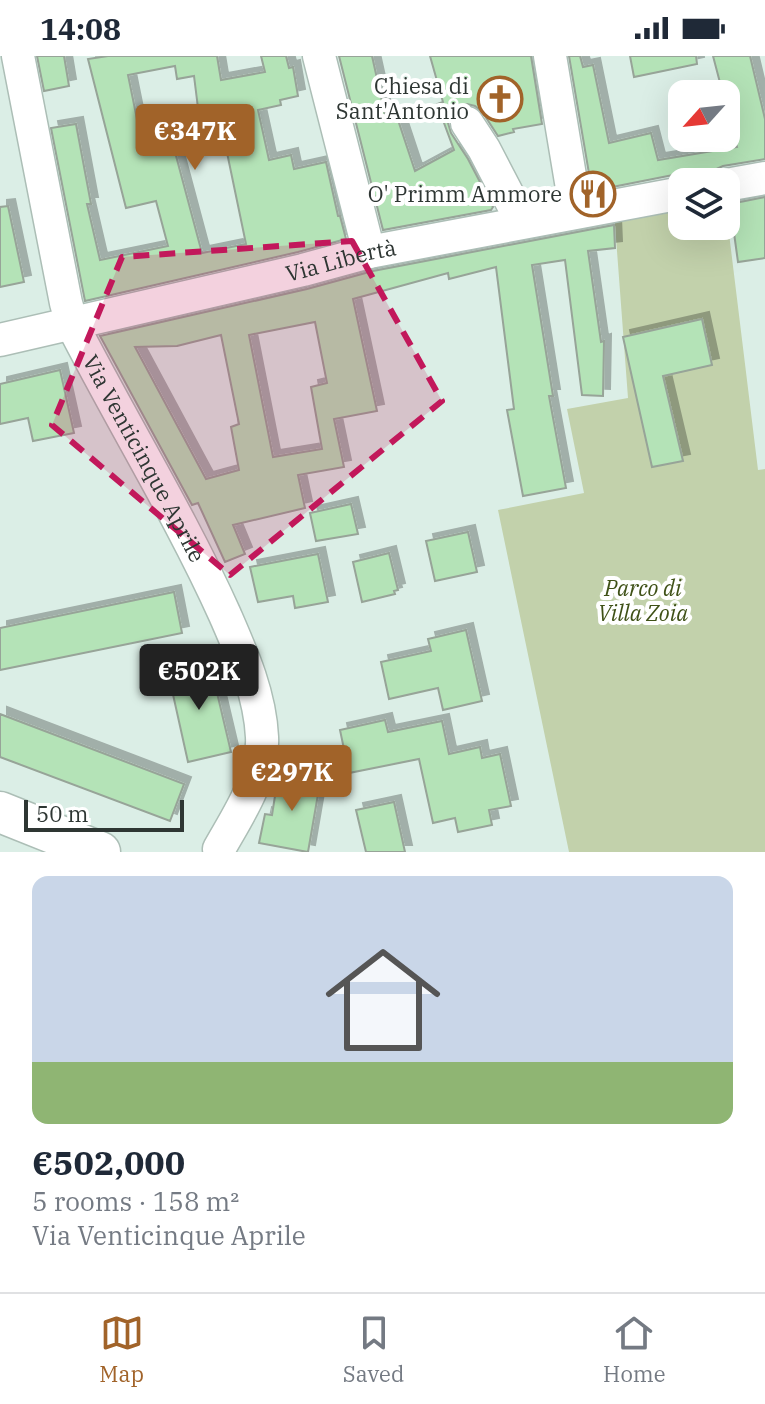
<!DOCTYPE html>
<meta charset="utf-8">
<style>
body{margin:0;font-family:"IBM Plex Serif",serif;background:#f6f6f7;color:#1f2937;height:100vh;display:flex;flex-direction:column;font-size:30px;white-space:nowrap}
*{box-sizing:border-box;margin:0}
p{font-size:26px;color:#747a83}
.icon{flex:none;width:44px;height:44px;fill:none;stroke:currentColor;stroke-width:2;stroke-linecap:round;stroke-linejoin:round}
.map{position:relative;height:796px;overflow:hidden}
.details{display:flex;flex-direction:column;background:#fff;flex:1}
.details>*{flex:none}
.needle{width:52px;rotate:243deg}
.buttons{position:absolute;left:668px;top:24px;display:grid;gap:16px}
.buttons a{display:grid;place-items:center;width:72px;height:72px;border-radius:16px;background:#fff;box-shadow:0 8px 32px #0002;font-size:40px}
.scale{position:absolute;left:24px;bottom:20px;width:160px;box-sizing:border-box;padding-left:8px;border:4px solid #2e3633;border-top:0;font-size:22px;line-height:28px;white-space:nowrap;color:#2e3633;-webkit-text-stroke:6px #fff;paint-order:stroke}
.price{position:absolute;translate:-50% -68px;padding:0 18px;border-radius:8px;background:#a16329;color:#fff;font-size:26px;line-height:52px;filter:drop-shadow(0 2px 4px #0008)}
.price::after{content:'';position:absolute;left:50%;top:48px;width:24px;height:18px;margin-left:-12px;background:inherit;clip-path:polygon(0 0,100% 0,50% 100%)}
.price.current{background:#222;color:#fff}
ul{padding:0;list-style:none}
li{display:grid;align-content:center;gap:16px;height:424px;padding:0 32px}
li span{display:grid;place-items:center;height:248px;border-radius:16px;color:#555}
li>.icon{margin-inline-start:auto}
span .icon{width:144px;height:144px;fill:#fffc;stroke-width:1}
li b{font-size:34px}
.status{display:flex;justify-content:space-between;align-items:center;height:56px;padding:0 40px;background:#fff;direction:ltr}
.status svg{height:22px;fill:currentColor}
.menu{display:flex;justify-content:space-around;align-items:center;height:112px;border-top:2px solid #e0e1e3;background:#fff;font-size:22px;color:#747a83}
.menu a{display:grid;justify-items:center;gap:4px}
.menu .current{color:#a16329}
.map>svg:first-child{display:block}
.green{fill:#c2d1ab}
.building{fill:#b4e3b7;stroke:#97a498;stroke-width:2;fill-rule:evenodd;filter:url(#shadow)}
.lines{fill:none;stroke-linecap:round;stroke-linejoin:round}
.minor-casing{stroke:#acbeb6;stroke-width:35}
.major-casing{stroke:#acbeb6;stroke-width:43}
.minor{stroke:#fff;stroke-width:32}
.major{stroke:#fff;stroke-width:40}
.marked{fill:#c2185b;fill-opacity:0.2;stroke:#c2185b;stroke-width:6;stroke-dasharray:16 10;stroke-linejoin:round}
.labels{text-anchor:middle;stroke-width:8;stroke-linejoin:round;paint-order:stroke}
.poi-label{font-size:22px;fill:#2e3633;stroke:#fff;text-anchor:end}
.street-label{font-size:22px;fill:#2e3633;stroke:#fff}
.park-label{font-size:22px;font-style:italic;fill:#3f5117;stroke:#fff}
</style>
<div class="status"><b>14:08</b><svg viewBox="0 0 49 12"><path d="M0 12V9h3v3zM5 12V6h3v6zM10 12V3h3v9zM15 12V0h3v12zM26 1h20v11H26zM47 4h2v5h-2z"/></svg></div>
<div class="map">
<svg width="765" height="796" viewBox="0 0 765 796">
<defs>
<filter id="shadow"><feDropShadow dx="7" dy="-7" stdDeviation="0" flood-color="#0004"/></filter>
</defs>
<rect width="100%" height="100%" fill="#dbeee6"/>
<!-- green -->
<path class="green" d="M682,143V170H726V153L758,414L765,413V796H569L498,454L584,437L567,353L628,342L614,155Z"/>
<!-- building -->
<path class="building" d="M37,0H64L69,30L44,35Z
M108,0H217L221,24L265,16L261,0H286L289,12L293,11L298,40L280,44L281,49L258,54L269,104L291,99L294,113L326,106L338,160H340L346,183L298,196L85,245L51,72L76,68L91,148H87L100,204L168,190L156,145L126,152L88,3ZM175,10L177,23L194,20L199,60L139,73L128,19ZM225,87L246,188L202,197L175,96Z
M339,0H372L386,63L397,61L415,115L454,94L437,48L443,46L430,0H531L542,68L513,73L514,76L498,80L483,57L475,50L467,48L457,51L450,59L448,67L451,77L468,103L493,151L491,154L383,174Z
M569,0H580L583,11L593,9L609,87L651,77L658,104L737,91L726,49V38H723L713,0H750L765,63V103L723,110L714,114L710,120L694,123L688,119L678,118L592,135Z
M630,0H696L697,8L634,21Z
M765,141V202L738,206L730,148Z
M8,150L24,226L0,231V151Z
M614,169L615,192L588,195L601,286L604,285L603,340L582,339L565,204L532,209L553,340H549L566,432L523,440L507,354L514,353L496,211L449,223L448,217L353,243L377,355L334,363L344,411L298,419L305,452L233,469L245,498L225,506L198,447L192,449L100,280L307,233L373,215ZM315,266L327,327L311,331L322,393L273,401L249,279ZM221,279L239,368L231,371L239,414L206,423L135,291L177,290Z
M702,263L712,309L663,320L683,405L652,411L623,281Z
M60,314L74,377L33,385L28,362L0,368V328Z
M351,448L358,478L316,485L310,457Z
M468,476L477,516L435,525L426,485Z
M389,497L398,534L394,535L395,538L362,546L353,506Z
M318,498L328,546L295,552L293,540L258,546L250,511Z
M174,536L182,577L0,614V572Z
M466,574L482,645L443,654L438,632L389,643L381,606L431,595L428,583Z
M210,607L231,696L188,706L168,616Z
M0,658L184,728L170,765L0,701Z
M385,664L388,676L442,665L449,698L480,691L482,702L500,698L511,750L489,754L492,769L458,776L455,762L433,767L419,703L349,717L340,674Z
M292,715L321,721L308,796L259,787L265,758L272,759L278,721L291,723Z
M394,746L405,796H366L356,754Z"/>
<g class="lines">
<!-- minor casing -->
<g class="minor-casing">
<g id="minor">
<path id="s1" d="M18,0L66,247L72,268C122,366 180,459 225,559C242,598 260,638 262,681C264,722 238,759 219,793"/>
<path d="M319,0L369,196"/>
<path d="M550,0L576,156"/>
<path d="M467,67L484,93L522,166"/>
<path d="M726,129L765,122"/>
<path id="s2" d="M0,284L303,214L369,196L682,137"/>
</g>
</g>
<!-- major casing -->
<g class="major-casing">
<path id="major" d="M0,756L100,796"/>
</g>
<!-- minor -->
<use href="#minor" class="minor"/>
<!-- major -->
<use href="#major" class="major"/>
</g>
<!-- marked area -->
<path class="marked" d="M352,185L442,345L230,519L52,369L122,201Z"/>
<!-- icons -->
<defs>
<g id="church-ring" transform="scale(2.3)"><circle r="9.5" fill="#fff" stroke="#a16329" stroke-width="1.5"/><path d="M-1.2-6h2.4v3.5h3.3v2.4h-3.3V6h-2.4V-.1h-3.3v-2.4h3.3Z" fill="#a16329"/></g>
<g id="restaurant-ring" transform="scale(2.3)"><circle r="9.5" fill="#fff" stroke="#a16329" stroke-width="1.5"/><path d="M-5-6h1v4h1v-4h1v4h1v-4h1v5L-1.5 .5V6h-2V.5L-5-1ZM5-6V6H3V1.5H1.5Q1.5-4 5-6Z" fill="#a16329"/></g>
</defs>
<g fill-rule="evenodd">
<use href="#church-ring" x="500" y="43"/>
<use href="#restaurant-ring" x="593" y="138"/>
</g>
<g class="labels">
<!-- poi labels -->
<g class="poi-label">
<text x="469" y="38">Chiesa di<tspan x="469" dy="25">Sant'Antonio</tspan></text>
<text x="562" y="146">O' Primm Ammore</text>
</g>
<!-- street labels -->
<g class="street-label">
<text dy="8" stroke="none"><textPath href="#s2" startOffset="350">Via Libertà</textPath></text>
<text dy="8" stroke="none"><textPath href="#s1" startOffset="426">Via Venticinque Aprile</textPath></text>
</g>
<!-- park labels -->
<g class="park-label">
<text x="643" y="540">Parco di<tspan x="643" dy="25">Villa Zoia</tspan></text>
</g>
</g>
</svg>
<div class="buttons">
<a><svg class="needle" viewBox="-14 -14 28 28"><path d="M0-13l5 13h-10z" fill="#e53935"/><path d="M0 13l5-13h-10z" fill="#747a83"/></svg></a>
<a><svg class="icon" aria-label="layers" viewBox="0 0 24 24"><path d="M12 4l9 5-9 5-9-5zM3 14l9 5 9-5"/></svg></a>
</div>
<div class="scale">50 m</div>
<b class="price" style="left:195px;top:116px">€347K</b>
<b class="price current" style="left:199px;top:656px">€502K</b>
<b class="price" style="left:292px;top:757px">€297K</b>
</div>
<section class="details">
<ul>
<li><span style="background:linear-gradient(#c9d6e8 75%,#8fb573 0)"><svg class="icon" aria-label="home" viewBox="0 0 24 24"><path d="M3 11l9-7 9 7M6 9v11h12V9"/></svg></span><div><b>€502,000</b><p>5 rooms · 158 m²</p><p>Via Venticinque Aprile</p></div></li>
</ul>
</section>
<nav class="menu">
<a class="current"><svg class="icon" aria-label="map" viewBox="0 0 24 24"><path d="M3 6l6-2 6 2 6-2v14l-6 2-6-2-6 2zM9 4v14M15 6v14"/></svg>Map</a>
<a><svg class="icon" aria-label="saved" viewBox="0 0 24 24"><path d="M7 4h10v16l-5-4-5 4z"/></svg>Saved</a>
<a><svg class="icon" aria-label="home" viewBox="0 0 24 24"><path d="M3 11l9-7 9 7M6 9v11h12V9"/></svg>Home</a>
</nav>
